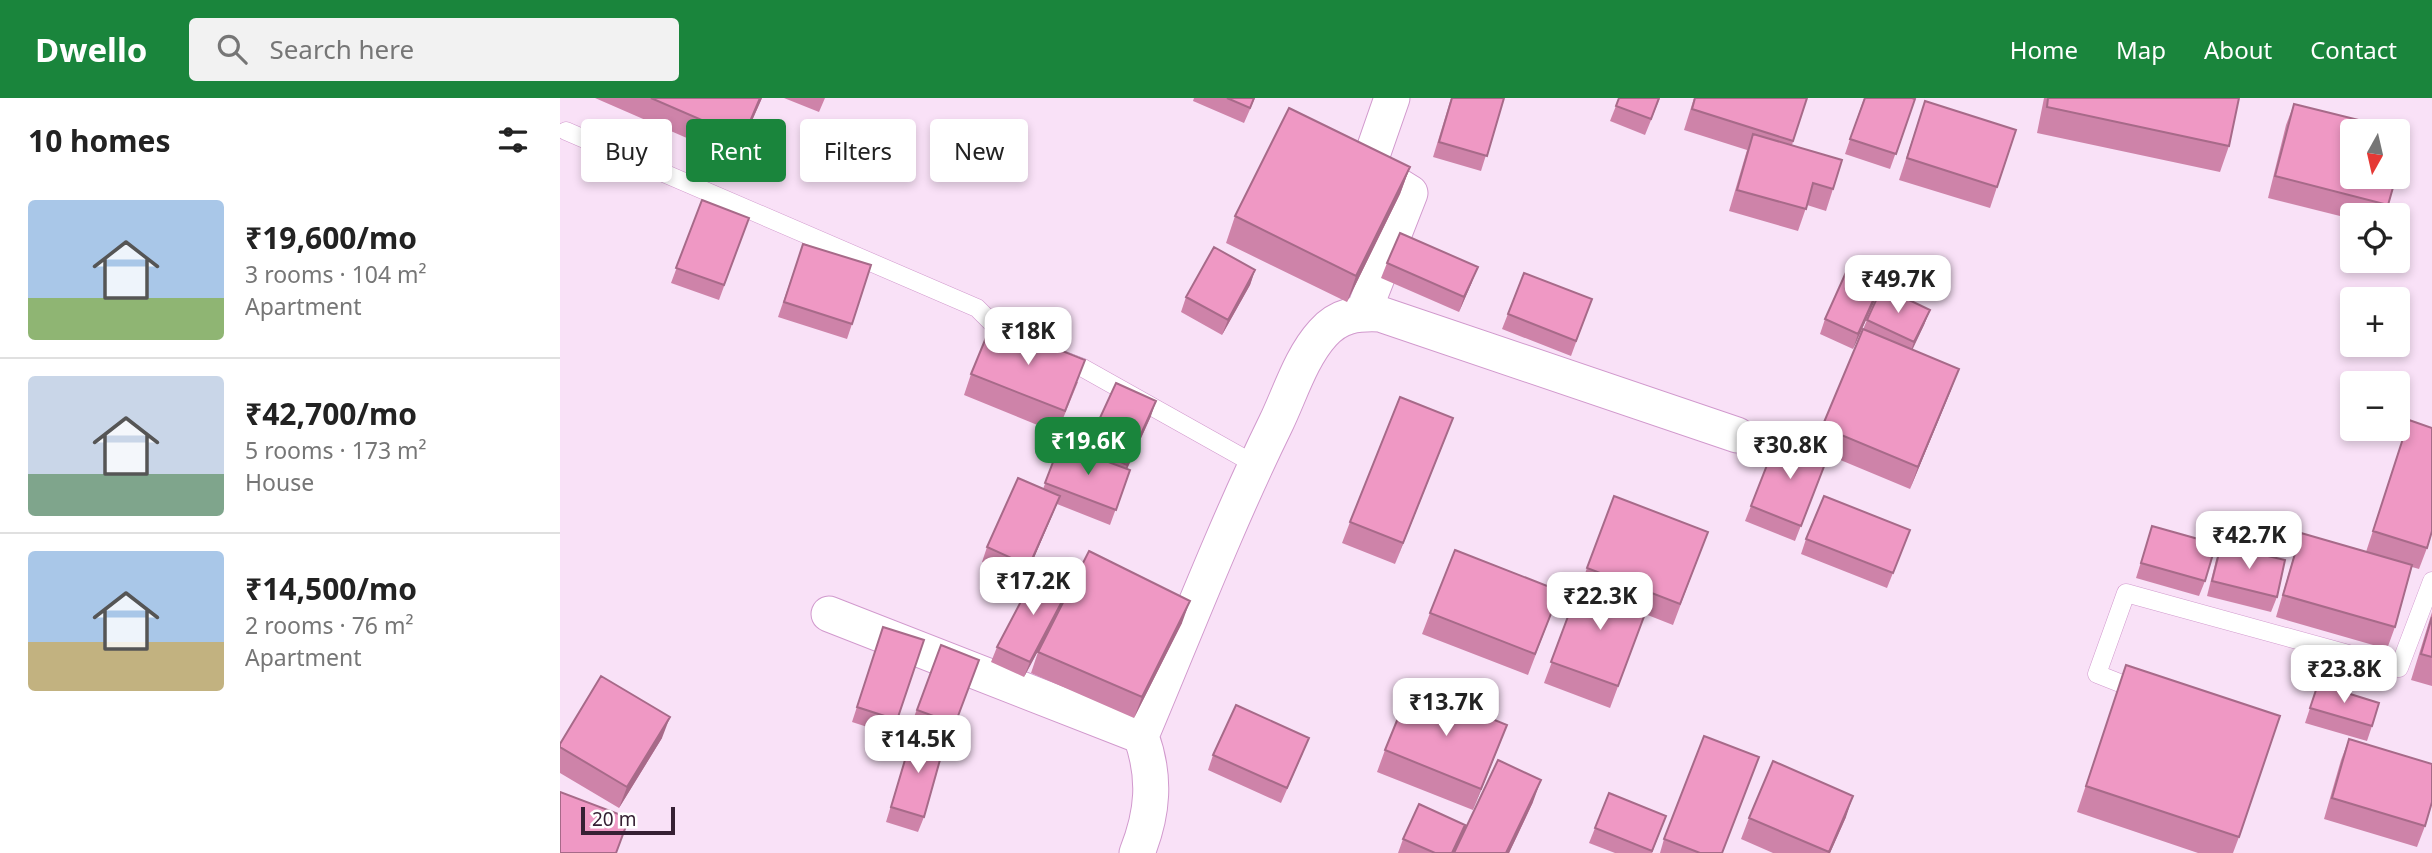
<!DOCTYPE html>
<meta charset="utf-8">
<style>
body{margin:0;font-family:"Noto Sans",sans-serif;background:#f2f2f2;color:#222;height:100vh;display:flex;flex-direction:column;font-size:26px;white-space:nowrap}
*{box-sizing:border-box;margin:0}
p{font-size:23px;color:#767676}
.icon{flex:none;width:38px;height:38px;fill:none;stroke:currentColor;stroke-width:2;stroke-linecap:round;stroke-linejoin:round}
.map{position:relative;flex:1;overflow:hidden}
.sheet{display:flex;flex-direction:column;background:#fff;width:560px}
.sheet>*{flex:none}
.guide{position:absolute;left:21px;top:21px;width:665px;height:63px;display:flex;gap:14px}
.needle{width:46px;rotate:188deg}
.buttons{position:absolute;left:1780px;top:21px;display:grid;gap:14px}
.buttons a{display:grid;place-items:center;width:70px;height:70px;border-radius:7px;background:#fff;box-shadow:0 4px 10px #0003;font-size:35px}
.scale{position:absolute;left:21px;bottom:18px;width:94px;box-sizing:border-box;padding-left:7px;border:4px solid #362034;border-top:0;font-size:19px;line-height:24px;white-space:nowrap;color:#362034;-webkit-text-stroke:5px #fff;paint-order:stroke}
.price{position:absolute;translate:-50% -60px;padding:0 16px;border-radius:14px;background:#fff;color:#222;font-size:23px;line-height:46px;filter:drop-shadow(0 2px 4px #0008)}
.price::after{content:'';position:absolute;left:50%;top:42px;width:21px;height:16px;margin-left:-10px;background:inherit;clip-path:polygon(0 0,100% 0,50% 100%)}
.price.on{background:#1a853c;color:#fff}
ul{padding:0;list-style:none}
li{display:flex;align-items:center;gap:21px;height:175px;padding:0 28px}
li+li{border-top:2px solid #e0e0e0}
li span{display:grid;place-items:center;flex:none;width:196px;height:140px;border-radius:7px;color:#555}
li>.icon{margin-inline-start:auto}
span .icon{width:84px;height:84px;fill:#fffc;stroke-width:1}
li b{font-size:30px}
h2{display:flex;justify-content:space-between;align-items:center;height:84px;padding:0 28px;font-size:30px}
.chip{padding:0 24px;border-radius:7px;background:#fff;box-shadow:0 4px 10px #0003;font-size:24px;line-height:63px}
.chip.on{background:#1a853c;color:#fff}
header{display:flex;align-items:center;gap:42px;box-sizing:border-box;height:98px;padding:0 35px;background:#1a853c;color:#fff}
header strong{font-size:33px}
nav{display:flex;gap:38px;margin-inline-start:auto;font-size:24px}
.search{width:490px;height:63px;background:#f2f2f2;display:flex;align-items:center;gap:18px;box-sizing:border-box;padding:0 24px;border-radius:7px;color:#767676;font-size:26px}
main{display:flex;flex:1;min-height:0}
.map>svg:first-child{display:block}
.lines{fill:none;stroke-linecap:round;stroke-linejoin:round}
.lane-casing{stroke:#d199cd;stroke-width:19}
.street-casing{stroke:#d199cd;stroke-width:37}
.lane{stroke:#fff;stroke-width:18}
.street{stroke:#fff;stroke-width:35}
.wall{fill:#ce83a9}
.shaded-wall{fill:#a76a89}
.building{fill:#ef98c4;stroke:#a76a89;stroke-width:2}
</style>
<header>
<strong>Dwello</strong>
<div class="search"><svg class="icon" aria-label="search" viewBox="0 0 24 24"><circle cx="10" cy="10" r="6"/><path d="M15 15l6 6"/></svg>Search here</div>
<nav><a>Home</a><a>Map</a><a>About</a><a>Contact</a></nav>
</header>
<main>
<section class="sheet">
<h2>10 homes<svg class="icon" aria-label="filters" viewBox="0 0 24 24"><path d="M4 7h16M4 17h16"/><circle cx="9" cy="7" r="2"/><circle cx="15" cy="17" r="2"/></svg></h2>
<ul>
<li><span style="background:linear-gradient(#a9c7e8 70%,#8fb573 0)"><svg class="icon" aria-label="home" viewBox="0 0 24 24"><path d="M3 11l9-7 9 7M6 9v11h12V9"/></svg></span><div><b>₹19,600/mo</b><p>3 rooms · 104 m²</p><p>Apartment</p></div></li>
<li><span style="background:linear-gradient(#c9d6e8 70%,#7fa58c 0)"><svg class="icon" aria-label="home" viewBox="0 0 24 24"><path d="M3 11l9-7 9 7M6 9v11h12V9"/></svg></span><div><b>₹42,700/mo</b><p>5 rooms · 173 m²</p><p>House</p></div></li>
<li><span style="background:linear-gradient(#a9c7e8 65%,#c2b280 0)"><svg class="icon" aria-label="home" viewBox="0 0 24 24"><path d="M3 11l9-7 9 7M6 9v11h12V9"/></svg></span><div><b>₹14,500/mo</b><p>2 rooms · 76 m²</p><p>Apartment</p></div></li>
</ul>
</section>
<div class="map">
<svg width="1872" height="755" viewBox="0 0 1872 755">
<rect width="100%" height="100%" fill="#f9e1f7"/>
<g class="lines">
<!-- lane casing -->
<g class="lane-casing">
<path id="lane" d="M6,33L417,210L449,242
M502,262L523,270L696,367
M1580,593L1537,576L1566,495L1839,570L1872,483"/>
</g>
<!-- street casing -->
<g class="street-casing">
<path id="street" d="M803,215L850,95L808,69L832,0
M269,516L581,638
M577,755C593,715 596,679 581,638C625,534 666,427 716,325C730,296 741,259 763,235C779,217 797,215 820,216L1177,337"/>
</g>
<!-- lane -->
<use href="#lane" class="lane"/>
<!-- street -->
<use href="#street" class="street"/>
</g>
<!-- wall -->
<path class="wall" d="M35,0H202L175,61Z
M224,0H265L259,14Z
M634,0H695L684,25L633,3Z
M891,0H944L921,73L873,59Z
M1059,0H1100L1085,37L1050,23Z
M1134,0H1247L1232,47L1273,91L1266,113L1247,107L1238,133L1169,113L1187,52L1124,32Z
M1304,0L1355,1L1330,71L1285,56Z
M1484,0H1679L1669,48L1660,74L1477,35Z
M1365,3L1437,89L1430,110L1339,82Z
M1734,6L1828,107L1825,117H1792V121L1708,100L1726,27Z
M850,69L840,96L787,204L666,145L675,118Z
M142,102L189,120L159,202L111,185Z
M243,146L292,226L287,241L218,219Z
M827,165L912,184L899,214L821,180Z
M695,172L690,187L662,237L621,214L626,199Z
M964,175L1032,201L1011,258L942,231Z
M1315,202L1293,251L1260,236L1265,221Z
M1370,212L1364,227L1352,251L1391,292L1350,391L1254,351L1262,329L1307,222Z
M411,276L518,284L497,335L404,297Z
M591,318L567,371L570,372L550,427L497,406L464,483L422,464L427,449L483,391L500,346L525,355L527,348Z
M1849,322L1867,450L1859,471L1852,469L1835,529L1827,551L1716,519L1734,457L1741,435L1806,454Z
M885,341L835,466L782,445L790,424Z
M1262,373L1235,443L1185,423L1191,408Z
M1054,398L1148,434L1113,527L1085,516L1050,610L984,585Z
M1592,428L1645,483L1639,498L1576,480Z
M1246,441L1344,447L1327,490L1241,456Z
M1661,447L1717,499L1711,514L1647,498L1656,462Z
M508,492L505,502L622,525L574,620L471,575L478,554L490,530L464,579L431,564L437,549Z
M1000,493L968,577L862,536L870,515Z
M1872,514V588L1851,582Z
M323,529L337,622L332,637L292,624Z
M381,547L419,562L389,641L351,627Z
M1566,567L1679,739L1673,755H1638L1517,714Z
M1758,586L1812,628L1807,643L1745,625Z
M947,627L913,712L817,674L825,652Z
M353,635L364,719L358,734L326,724Z
M102,640L59,710L0,675V646Z
M1789,641L1865,728L1857,749L1764,721L1781,662Z
M743,655L721,705L648,672L653,657Z
M973,704L949,755H838L843,741L905,727L900,742Z
M1106,718L1092,755H1055L1029,745L1035,730Z
M1286,719L1270,755H1213L1181,741L1189,720Z
M1104,741L1163,755H1100Z"/>
<!-- shaded-wall -->
<path class="shaded-wall" d="M200,0H202L175,61L183,40Z
M850,69L840,96L787,204L796,178Z
M918,169L912,184L899,214L904,199Z
M695,172L690,187L662,237L668,222Z
M1320,187L1315,202L1293,251L1298,236Z
M1370,212L1364,227L1349,259L1354,244Z
M1399,271L1391,292L1350,391L1358,369Z
M596,303L591,318L562,382L567,367Z
M893,320L885,341L835,466L843,445Z
M500,398L494,413L464,483L469,468Z
M508,492L503,507L464,579L470,564Z
M630,503L622,525L574,620L582,599Z
M110,619L102,640L59,710L67,689Z
M947,627L939,648L913,712L921,691Z
M981,682L973,704L949,755H946Z
M1293,698L1286,719L1270,755H1268Z"/>
<!-- building -->
<path class="building" d="M91,0H200L183,40Z
M667,0H694L690,10Z
M892,0H944L927,58L879,44Z
M1059,0H1099L1091,21L1056,8Z
M1135,0H1247L1233,43L1132,11Z
M1305,0H1352L1355,1L1336,56L1290,41Z
M1488,0H1679L1669,48L1487,9Z
M1365,3L1456,32L1437,89L1347,60Z
M1734,6L1847,34L1838,71V33H1792V79H1836L1828,107L1715,78Z
M729,10L850,69L796,178L675,118Z
M1193,36L1282,62L1273,91L1253,85L1246,111L1177,92Z
M142,102L189,120L164,187L116,170Z
M840,135L918,169L904,199L827,165Z
M243,146L311,167L292,226L224,204Z
M654,149L695,172L668,222L626,199Z
M1287,172L1320,187L1298,236L1265,221Z
M964,175L1032,201L1016,243L948,216Z
M1322,189L1370,212L1354,244L1307,222Z
M432,225L525,262L505,313L411,276Z
M1303,231L1399,271L1358,369L1262,329Z
M556,285L596,303L567,367L527,348Z
M840,299L893,320L843,445L790,424Z
M1849,322L1872,330V433L1867,450L1813,433Z
M1218,339L1268,358L1241,428L1191,408Z
M500,346L570,372L556,412L485,385Z
M458,380L500,398L469,468L427,449Z
M1054,398L1148,434L1120,506L1027,470Z
M1264,398L1350,432L1333,475L1246,441Z
M1592,428L1656,446L1645,483L1581,465Z
M1741,435L1852,467L1835,529L1723,497Z
M1661,447L1725,462L1717,499L1652,483Z
M895,452L1000,493L975,556L870,515Z
M529,453L630,503L582,599L478,554Z
M477,473L508,492L470,564L437,549Z
M1022,481L1089,505L1058,588L991,564Z
M1872,519V559L1861,556Z
M323,529L364,542L337,622L297,609Z
M381,547L419,562L395,626L357,612Z
M1566,567L1720,618L1679,739L1526,688Z
M41,578L110,619L67,689L0,649V646Z
M1758,586L1819,605L1812,628L1750,610Z
M851,588L947,627L921,691L825,652Z
M676,607L749,640L727,690L653,657Z
M353,635L385,644L364,719L331,709Z
M1144,638L1199,659L1162,755H1140L1104,741Z
M1789,641L1872,666V704L1865,728L1772,700Z
M938,662L981,682L946,755H894Z
M1213,663L1293,698L1269,754L1189,720Z
M0,694L69,720L56,755H0Z
M1049,695L1106,718L1092,753L1035,730Z
M859,706L905,727L892,755H875L843,741Z"/>
</svg>
<div class="buttons">
<a><svg class="needle" viewBox="-14 -14 28 28"><path d="M0-13l5 13h-10z" fill="#e53935"/><path d="M0 13l5-13h-10z" fill="#767676"/></svg></a>
<a><svg class="icon" aria-label="locate" viewBox="0 0 24 24"><circle cx="12" cy="12" r="6"/><path d="M12 2v4M12 18v4M2 12h4M18 12h4"/></svg></a>
<a>+</a>
<a>−</a>
</div>
<div class="scale">20 m</div>
<b class="price" style="left:1338px;top:217px">₹49.7K</b>
<b class="price" style="left:468px;top:269px">₹18K</b>
<b class="price on" style="left:528px;top:379px">₹19.6K</b>
<b class="price" style="left:1230px;top:383px">₹30.8K</b>
<b class="price" style="left:1689px;top:473px">₹42.7K</b>
<b class="price" style="left:473px;top:519px">₹17.2K</b>
<b class="price" style="left:1040px;top:534px">₹22.3K</b>
<b class="price" style="left:1784px;top:607px">₹23.8K</b>
<b class="price" style="left:886px;top:640px">₹13.7K</b>
<b class="price" style="left:358px;top:677px">₹14.5K</b>
<div class="guide">
<a class="chip">Buy</a>
<a class="chip on">Rent</a>
<a class="chip">Filters</a>
<a class="chip">New</a>
</div>
</div>
</main>
